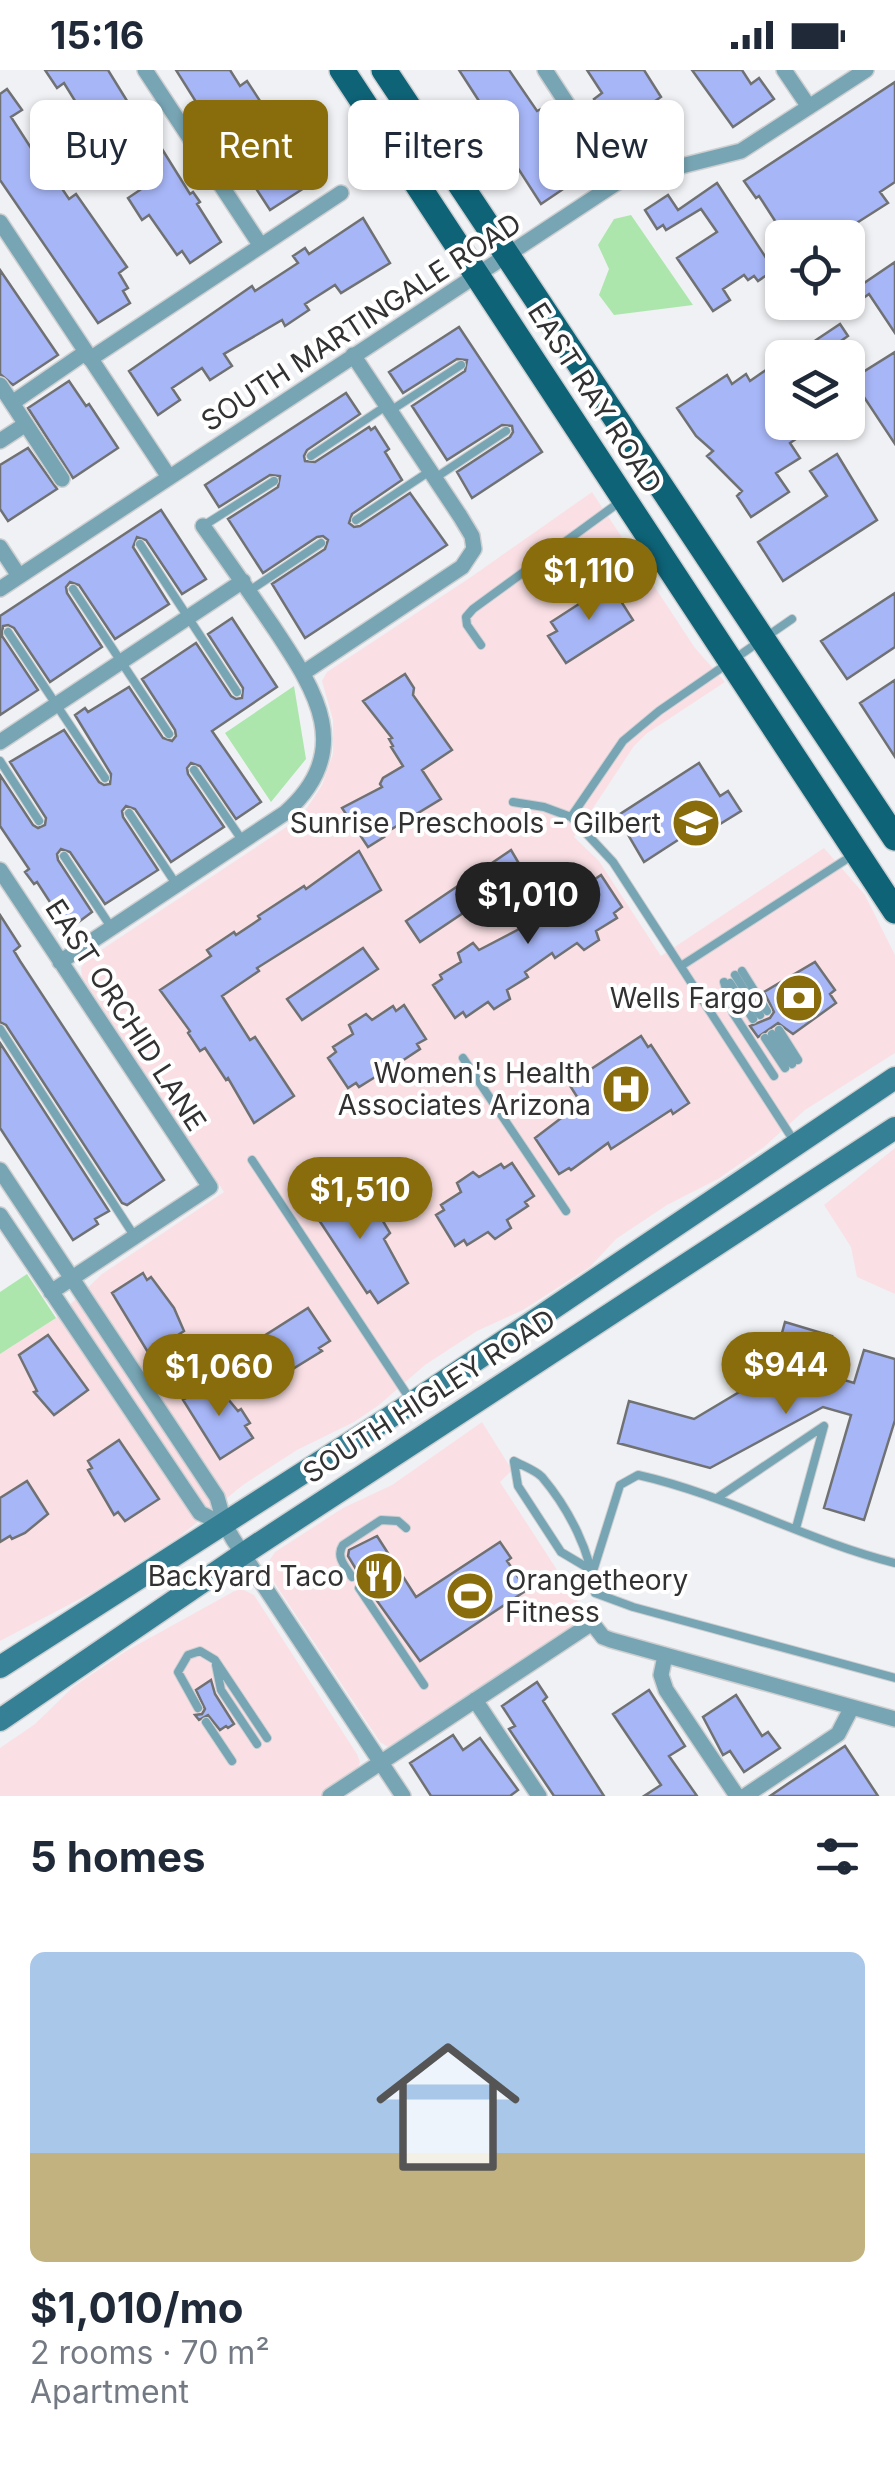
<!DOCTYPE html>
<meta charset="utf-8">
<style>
body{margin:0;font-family:Inter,sans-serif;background:#f6f6f7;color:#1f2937;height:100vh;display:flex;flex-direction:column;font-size:38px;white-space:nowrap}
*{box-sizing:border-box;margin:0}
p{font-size:32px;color:#747a83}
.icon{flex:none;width:55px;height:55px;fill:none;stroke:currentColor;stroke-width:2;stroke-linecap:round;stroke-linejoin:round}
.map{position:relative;height:1726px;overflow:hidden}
.drawer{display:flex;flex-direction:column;background:#fff;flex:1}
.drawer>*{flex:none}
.guide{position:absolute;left:30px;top:30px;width:835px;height:90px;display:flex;gap:20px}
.fabs{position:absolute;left:765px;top:150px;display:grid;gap:20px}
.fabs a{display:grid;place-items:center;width:100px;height:100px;border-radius:15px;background:#fff;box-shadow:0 2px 8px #0004;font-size:50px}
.price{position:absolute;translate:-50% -85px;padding:0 22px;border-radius:35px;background:#896c0b;color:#fff;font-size:32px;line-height:65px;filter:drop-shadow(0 2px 5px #0008)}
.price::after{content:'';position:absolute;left:50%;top:60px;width:30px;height:22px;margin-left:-15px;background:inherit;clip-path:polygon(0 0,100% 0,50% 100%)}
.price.active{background:#222;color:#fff}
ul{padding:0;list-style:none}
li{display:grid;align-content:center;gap:20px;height:530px;padding:0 30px}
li+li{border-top:2px solid #e0e1e3}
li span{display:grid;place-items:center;height:310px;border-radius:15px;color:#555}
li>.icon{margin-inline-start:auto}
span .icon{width:180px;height:180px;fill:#fffc;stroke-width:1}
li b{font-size:42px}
h2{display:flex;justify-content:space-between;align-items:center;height:120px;padding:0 30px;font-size:42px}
.tag{padding:0 35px;border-radius:15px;background:#fff;box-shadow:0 2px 8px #0004;font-size:35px;line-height:90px}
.tag.active{background:#896c0b;color:#fff}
.status{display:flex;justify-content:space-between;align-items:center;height:70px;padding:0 50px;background:#fff;direction:ltr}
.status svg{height:28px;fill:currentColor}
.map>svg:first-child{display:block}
.commercial{fill:#fae0e5}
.green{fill:#ace6ad}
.building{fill:#a7b6f7;stroke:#707173;stroke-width:2.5}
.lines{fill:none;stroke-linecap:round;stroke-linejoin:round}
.service-casing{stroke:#cecfd1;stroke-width:10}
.minor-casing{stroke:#cecfd1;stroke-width:18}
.secondary-casing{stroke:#cecfd1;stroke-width:25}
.primary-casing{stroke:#cecfd1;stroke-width:28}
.service{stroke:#78a5b4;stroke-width:8}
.minor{stroke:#78a5b4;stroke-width:15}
.secondary{stroke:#358095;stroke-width:22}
.primary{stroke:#0e6377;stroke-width:25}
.labels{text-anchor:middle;stroke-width:8;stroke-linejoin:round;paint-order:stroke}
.street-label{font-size:28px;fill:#323233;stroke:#fff}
.poi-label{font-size:28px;fill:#323233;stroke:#fff;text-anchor:end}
</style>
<div class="status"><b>15:16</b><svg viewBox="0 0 49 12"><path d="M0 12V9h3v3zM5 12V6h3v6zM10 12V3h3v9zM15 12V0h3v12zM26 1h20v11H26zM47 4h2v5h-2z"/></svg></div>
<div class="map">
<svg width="895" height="1726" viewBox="0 0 895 1726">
<rect width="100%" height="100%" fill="#f0f1f4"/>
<!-- commercial -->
<path class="commercial" d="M592,422L695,578L725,612L646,664L634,676L574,767L599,791L661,886L824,778L865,825L895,885V983L805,1040L764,1077L718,1109L667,1135L616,1169L590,1197L523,1240L477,1261L425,1295L379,1335L354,1352L297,1380L243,1415L179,1467L93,1522L0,1571V1284L56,1248L102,1204L224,1122L82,907L81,898L86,890L291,754L307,738L322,715L333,684V650L322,611L327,602L471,507Z
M895,1078V1224L857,1207L851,1177L824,1135Z
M482,1352L512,1400L500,1412L589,1549L388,1677L380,1672L270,1506L267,1494L275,1482L343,1438L392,1415Z
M240,1518L254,1525L357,1684L360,1692L356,1703L321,1726H0V1678L35,1654L73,1617L126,1581Z"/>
<!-- green -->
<path class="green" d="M631,145L693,235L614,245L599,225L609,199L598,175L614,149Z
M294,616L306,689L271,732L225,663Z
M27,1204L56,1248L0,1284V1222Z"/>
<!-- building -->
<path class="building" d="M45,0H108L153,73L157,71L190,124L193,122L200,132L197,134L221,172L190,193L182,181L177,185L149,145L142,150L128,128L140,120L120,89L109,96L94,74L102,68L83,37L80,39L64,13L57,18Z
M176,0H230L240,16L247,11L262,34L253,39L273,69L281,64L315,111L270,140L244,100L240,102Z
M459,0H509L537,41L543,38L552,52L545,57L581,107L541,134L476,33L479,31Z
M587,0H644L661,27L655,31L662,41L631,62L619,43L607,50L594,29L602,23Z
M692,0H742L751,14L759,8L774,29L733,57Z
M895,12V112L880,122L888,133L833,168H786L759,126L756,128L744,111Z
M7,19L22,40L11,47L31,78L42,71L57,93L48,98L69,129L76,124L127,197L119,203L128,218L123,221L130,233L98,253L0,110V24Z
M717,113L774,200L758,211L754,206L748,210L744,205L723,219L730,230L713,241L677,188L717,162L701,139L666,160L663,155L657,159L645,140L668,125L678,140Z
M363,148L390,193L341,223L335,215L305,234L309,240L285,256L282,250L224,284L232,296L210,310L202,298L172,318L180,330L158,345L129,301L252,216L255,221L298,193L293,186L305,178L309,184Z
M895,192V263L869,224L848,239V224Z
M0,200L58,285L13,315L0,304Z
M840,254L848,266L825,282L816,270Z
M459,257L542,382L472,428L457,402L510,367L513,362L512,356L502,355L447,390L412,336L465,301L467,290L457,289L403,323L389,302Z
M895,282V374L852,309Z
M776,293L782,302V352H821L790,373L800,388L776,403L789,422L751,447L737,426L742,421L707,386L713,381L696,366L677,338L727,305L732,314L746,304L750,311Z
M69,311L86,336L89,334L118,378L73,408L28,338Z
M346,323L360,344L307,380L304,386L305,391L315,392L369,357L371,360L375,357L389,379L385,382L402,410L352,444L349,453L354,457L360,456L410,423L447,475L305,568L272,514L325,479L328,470L323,466L317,467L263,503L228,449L278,417L280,406L270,405L219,437L205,415Z
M28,378L57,419L8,451L0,439V395Z
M837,384L877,450L783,511L758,472L827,426L810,401Z
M161,440L206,509L182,524L146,470L137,467L133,477L169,534L115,569L79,515L70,512L66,517L67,523L102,577L50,612L14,558L8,555L3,556L2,566L38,620L0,645V546Z
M610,514L633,550L566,593L548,566L557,561L551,552Z
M895,523V577L847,609L821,571Z
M232,548L277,617L212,661L261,732L236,749L200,696L191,693L187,698L188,704L224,757L171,792L135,739L126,736L122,741L123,747L158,800L105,834L70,782L61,779L57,784L58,790L92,842L68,860L37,812L34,814L25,802L29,799L0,756V705L33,755L38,758L45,755L46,748L10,692L64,660L99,712L104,715L110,714L111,704L75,645L85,638L88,642L129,617L163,668L172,671L176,666L175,660L142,609L196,573L231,626L236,629L242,628L243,618L208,564Z
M405,604L414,618L413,625L452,680L422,700L441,729L382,765L384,767L368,777L342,738L382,717L380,714L383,708L403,696L391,677L393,676L389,669L392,668L363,631Z
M895,610V687L860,633Z
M699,693L720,726L728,721L741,741L720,754L715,746L644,792L617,746Z
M511,780L524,802L420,872L406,851Z
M359,781L381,820L257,898L259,901L222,926L250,970L255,967L294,1026L254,1053L228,1008L226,1010L205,978L200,981L188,963L190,961L160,920L211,886L207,880L234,862L236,865L260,849L258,846L304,816L306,819Z
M601,805L622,837L614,843L617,848L596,861L599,870L584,880L577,873L555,888L552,883L525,902L528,907L507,920L510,929L494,939L488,932L466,947L463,942L455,948L433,915L442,909L440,905L461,892L458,883L473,873L479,880L523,857L532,850L529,846L550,833L547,824L562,814L568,820L589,807L592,811Z
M0,845L20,876L14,881L20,891L164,1110L127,1135L122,1133L6,955L0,952Z
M363,878L378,899L302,950L287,929Z
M815,892L835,920L830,924L836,933L793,964L778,953L758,967L750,956L770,948L774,942L764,922Z
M404,935L426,969L417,974L420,979L399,993L403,1001L387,1011L380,1004L359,1017L356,1013L348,1018L328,988L336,982L333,977L353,964L349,955L366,944L372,950L393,936L396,941Z
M641,966L648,977L651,975L689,1033L673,1044L671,1040L611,1079L608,1073L571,1100L569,1098L559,1104L535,1068L581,1033L560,1000L573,992L582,1005Z
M0,973L109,1141L95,1149L98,1154L73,1170L0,1058Z
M512,1093L534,1126L525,1132L528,1136L507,1150L511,1158L495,1169L488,1162L467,1175L464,1170L455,1176L436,1145L444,1140L441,1135L461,1122L457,1113L473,1102L479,1107L501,1094L504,1098Z
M340,1111L348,1123L351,1121L370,1151L380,1146L390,1163L384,1169L408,1213L378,1233L370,1221L367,1223L315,1144L318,1142L311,1131Z
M143,1203L147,1210L151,1207L174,1238L184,1261L149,1284L112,1223Z
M308,1238L330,1271L319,1278L322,1281L278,1308L275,1304L268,1308L248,1276Z
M785,1252L832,1266L821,1303L854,1313L864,1280L895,1289V1350L864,1450L824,1438L851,1345L823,1337L710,1398L618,1373L629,1331L694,1349L771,1303Z
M48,1265L88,1320L54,1345L34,1322L37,1321L19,1285Z
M213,1311L238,1341L241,1339L250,1353L245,1356L253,1368L220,1389L183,1330Z
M119,1370L159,1429L125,1451L118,1442L114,1445L88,1400L92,1398L88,1391Z
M27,1411L48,1444L25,1463L12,1469L10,1466L0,1472V1428Z
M377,1466L416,1527L500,1472L511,1488L507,1491L527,1520L420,1591L365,1514L358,1511L359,1504L348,1486L349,1480Z
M211,1610L215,1624L234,1654L228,1658L226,1656L220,1660L208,1645L199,1650L195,1645L202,1644L205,1639L196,1620Z
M537,1612L547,1627L543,1631L604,1726H554L509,1659L515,1656L502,1636Z
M649,1620L685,1676L669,1686L697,1726H644L661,1715L613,1644Z
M736,1625L762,1666L768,1662L780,1678L744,1702L730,1681L723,1685L703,1647Z
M453,1665L463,1680L480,1668L518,1720L510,1726H431L410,1693Z
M845,1676L878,1726H770L789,1713Z"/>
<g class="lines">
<!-- service casing -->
<g class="service-casing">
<path id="service" d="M390,341L461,295
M311,386L386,336
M435,408L506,361
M356,450L430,401
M203,456L274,411
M140,474L237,622
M73,519L169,664
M249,521L321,473
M8,562L105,708
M481,575L467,555L466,547L473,539L621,431
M0,691L39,751
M194,700L242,770
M513,732L544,737L571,747L613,792L794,1071
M129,743L176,814
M571,747L623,671L659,641L792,549
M64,786L111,857
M681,896L853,785
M742,901L767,941
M735,905L760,945
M724,912L733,943L774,1006
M730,913L753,949
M0,959L135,1167
M779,960L798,990
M772,964L792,994
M765,968L785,998
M463,988L566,1141
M252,1090L410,1329
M514,1391C523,1396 535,1400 542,1407C569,1439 591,1482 595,1523L633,1537L895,1608
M514,1392L518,1416L561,1482L593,1501
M717,1428L824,1356L796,1458
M593,1501L620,1415L638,1405C727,1425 807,1471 895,1493
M352,1507C346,1497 335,1487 343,1475L381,1450L398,1451L406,1458
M359,1518L424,1615
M216,1595L221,1620L257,1674
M198,1638L178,1602L188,1585L200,1581L215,1590L267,1668
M206,1652L232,1691"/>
</g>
<!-- minor casing -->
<g class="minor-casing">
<path id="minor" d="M145,0L261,176
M545,0L618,112
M784,0L809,37
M0,152L169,407
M90,289L341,123
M0,315L62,409
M12,333L86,282
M0,371L26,354
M0,477L19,506
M0,519L618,112L741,81L866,0
M303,603L462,497L474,479L472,466L460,446L353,285
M0,672L243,511
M0,800L210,1117L51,1222
M60,892L285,743C356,680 315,620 274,558C251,524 227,490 203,456
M0,1100L217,1427L225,1455L233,1469L403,1726
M0,1145L200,1443L225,1455
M665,1586L661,1605L666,1620L737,1726
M475,1630L539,1726
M330,1726L592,1553L603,1567L611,1570L895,1649
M745,1726L838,1664L852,1637"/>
</g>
<!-- secondary casing -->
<g class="secondary-casing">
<path id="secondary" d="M0,1597L412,1333L895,1008
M0,1650L243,1484L895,1058"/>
</g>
<!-- primary casing -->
<g class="primary-casing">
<path id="primary" d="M342,0L895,841
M384,0L895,768"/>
</g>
<!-- service -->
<use href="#service" class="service"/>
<!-- minor -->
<use href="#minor" class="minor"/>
<!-- secondary -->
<use href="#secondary" class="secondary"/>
<!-- primary -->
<use href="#primary" class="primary"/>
</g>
<!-- icons -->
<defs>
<g id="school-disc" transform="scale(2.5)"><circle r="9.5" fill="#896c0b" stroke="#fff"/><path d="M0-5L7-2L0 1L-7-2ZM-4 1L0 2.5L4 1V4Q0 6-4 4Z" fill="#fff"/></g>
<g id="bank-disc" transform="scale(2.5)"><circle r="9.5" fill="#896c0b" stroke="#fff"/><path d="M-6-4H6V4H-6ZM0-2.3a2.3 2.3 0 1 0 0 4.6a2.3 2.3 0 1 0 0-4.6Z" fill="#fff"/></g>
<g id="hospital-disc" transform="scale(2.5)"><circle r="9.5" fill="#896c0b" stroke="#fff"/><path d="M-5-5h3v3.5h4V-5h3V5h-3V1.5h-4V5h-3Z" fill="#fff"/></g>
<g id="restaurant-disc" transform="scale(2.5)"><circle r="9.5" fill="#896c0b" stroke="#fff"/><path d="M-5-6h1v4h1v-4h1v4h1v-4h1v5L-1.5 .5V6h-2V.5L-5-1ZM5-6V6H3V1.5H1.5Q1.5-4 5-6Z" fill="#fff"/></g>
<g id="stadium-disc" transform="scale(2.5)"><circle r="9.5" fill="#896c0b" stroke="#fff"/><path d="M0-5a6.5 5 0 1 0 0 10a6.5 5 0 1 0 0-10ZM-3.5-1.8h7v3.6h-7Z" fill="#fff"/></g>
</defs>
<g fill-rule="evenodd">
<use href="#school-disc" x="696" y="753"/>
<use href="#bank-disc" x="799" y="928"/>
<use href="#hospital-disc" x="626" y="1019"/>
<use href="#restaurant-disc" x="379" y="1506"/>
<use href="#stadium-disc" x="470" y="1526"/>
</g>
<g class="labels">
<!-- street labels -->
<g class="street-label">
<text transform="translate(361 252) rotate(-33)" y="10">SOUTH MARTINGALE ROAD</text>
<text transform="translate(595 328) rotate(57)" y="10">EAST RAY ROAD</text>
<text transform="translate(126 945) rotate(57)" y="10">EAST ORCHID LANE</text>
<text transform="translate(429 1326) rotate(-33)" y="10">SOUTH HIGLEY ROAD</text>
</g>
<!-- poi labels -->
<g class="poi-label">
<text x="661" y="763">Sunrise Preschools - Gilbert</text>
<text x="764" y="938">Wells Fargo</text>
<text x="591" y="1013">Women's Health<tspan x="591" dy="32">Associates Arizona</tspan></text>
<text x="344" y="1516">Backyard Taco</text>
<text x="505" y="1520" text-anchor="start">Orangetheory<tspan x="505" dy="32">Fitness</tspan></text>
</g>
</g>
</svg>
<div class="fabs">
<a><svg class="icon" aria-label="locate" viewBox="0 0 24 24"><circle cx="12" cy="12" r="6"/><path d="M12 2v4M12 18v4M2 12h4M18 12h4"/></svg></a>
<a><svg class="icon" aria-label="layers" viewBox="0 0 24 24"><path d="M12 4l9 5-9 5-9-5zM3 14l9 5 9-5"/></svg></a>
</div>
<b class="price" style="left:589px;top:553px">$1,110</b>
<b class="price active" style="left:528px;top:877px">$1,010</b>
<b class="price" style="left:360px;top:1172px">$1,510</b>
<b class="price" style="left:786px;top:1347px">$944</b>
<b class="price" style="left:219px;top:1349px">$1,060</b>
<div class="guide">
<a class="tag">Buy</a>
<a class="tag active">Rent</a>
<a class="tag">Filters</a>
<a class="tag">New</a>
</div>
</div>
<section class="drawer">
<h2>5 homes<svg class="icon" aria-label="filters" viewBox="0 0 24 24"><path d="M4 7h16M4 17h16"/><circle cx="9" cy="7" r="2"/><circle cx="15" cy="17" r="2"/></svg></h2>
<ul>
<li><span style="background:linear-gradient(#a9c7e8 65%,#c2b280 0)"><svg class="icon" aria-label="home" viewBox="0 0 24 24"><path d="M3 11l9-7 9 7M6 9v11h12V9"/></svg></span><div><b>$1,010/mo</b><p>2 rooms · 70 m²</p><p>Apartment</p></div></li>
</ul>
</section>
